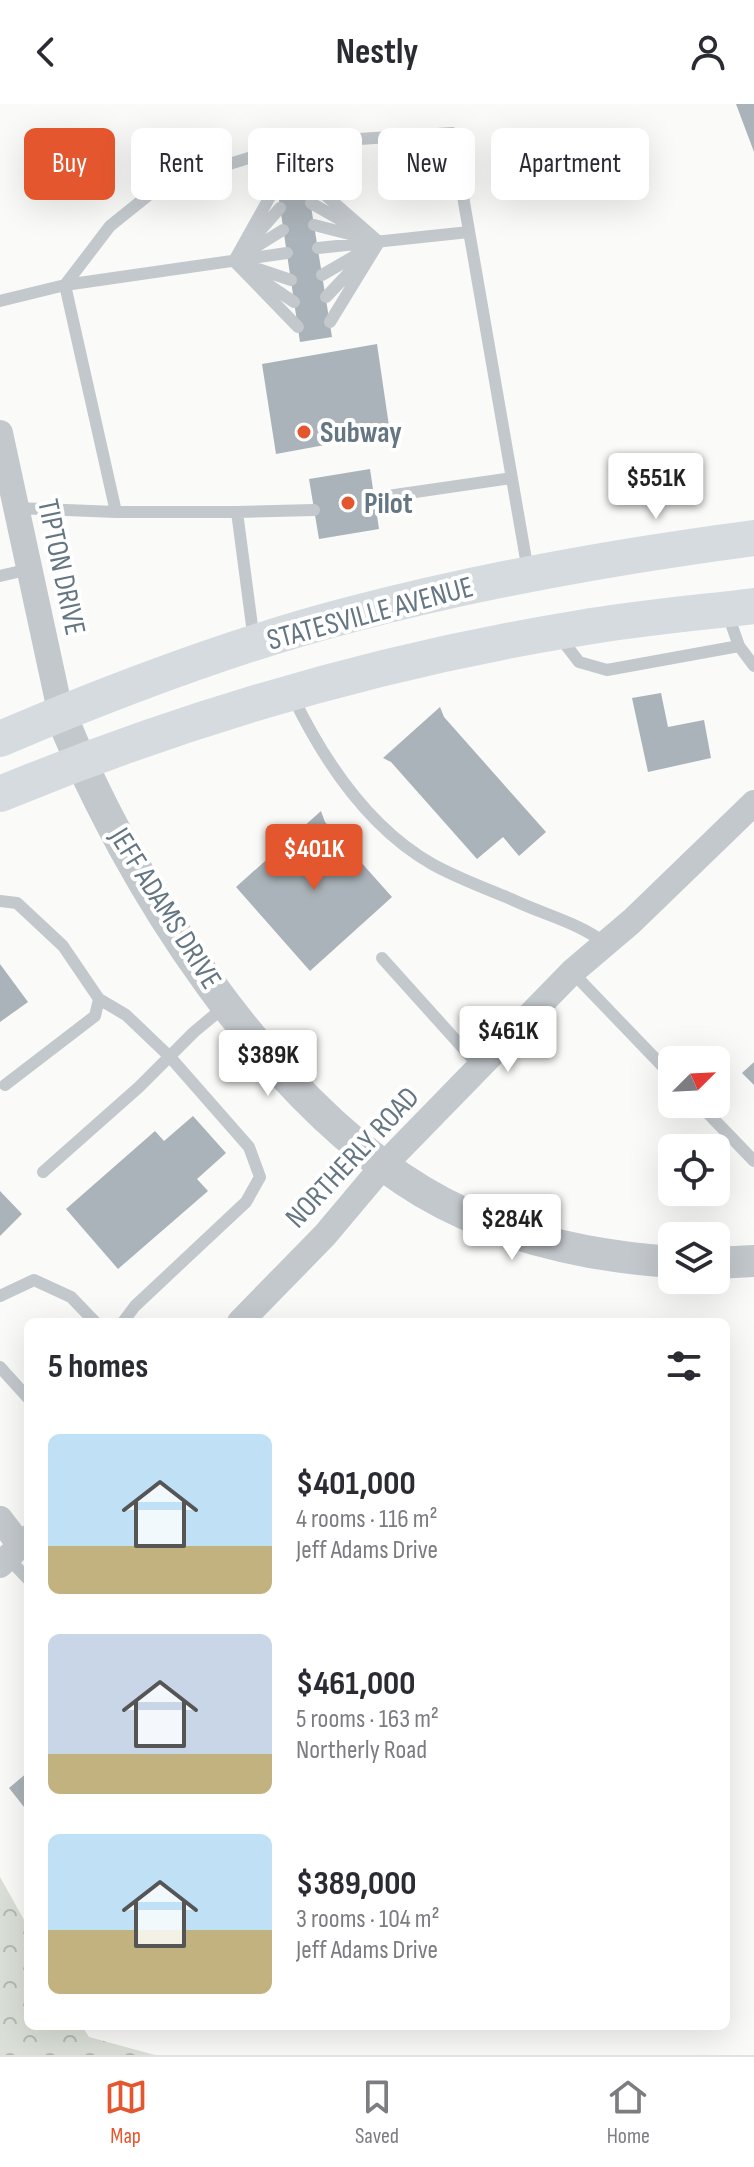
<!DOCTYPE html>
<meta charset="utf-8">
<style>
body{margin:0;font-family:"Sofia Sans Condensed",sans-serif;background:#f2f2f3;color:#2b2b33;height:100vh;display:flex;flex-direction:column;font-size:30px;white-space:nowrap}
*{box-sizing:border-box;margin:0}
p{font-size:26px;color:#7c7c81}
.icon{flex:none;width:44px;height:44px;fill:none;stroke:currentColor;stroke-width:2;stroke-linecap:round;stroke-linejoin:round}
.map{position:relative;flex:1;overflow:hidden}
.sheet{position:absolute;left:24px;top:1214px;width:706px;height:712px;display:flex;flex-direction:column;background:#fff;border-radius:12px;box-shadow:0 8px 32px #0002}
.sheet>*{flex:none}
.guide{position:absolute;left:24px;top:24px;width:706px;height:72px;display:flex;gap:16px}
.needle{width:52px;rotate:66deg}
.fabs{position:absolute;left:658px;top:942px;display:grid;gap:16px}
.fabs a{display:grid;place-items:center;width:72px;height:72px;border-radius:12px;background:#fff;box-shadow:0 8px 32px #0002;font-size:40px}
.price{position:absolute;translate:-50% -68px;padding:0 18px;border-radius:8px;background:#fff;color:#222;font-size:26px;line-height:52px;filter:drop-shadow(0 2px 4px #0008)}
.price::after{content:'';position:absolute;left:50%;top:48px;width:24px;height:18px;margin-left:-12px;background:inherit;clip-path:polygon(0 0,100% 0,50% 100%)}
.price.selected{background:#e4572e;color:#fff}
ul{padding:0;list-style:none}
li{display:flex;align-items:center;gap:24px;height:200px;padding:0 24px}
li span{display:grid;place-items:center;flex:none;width:224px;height:160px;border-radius:12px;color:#555}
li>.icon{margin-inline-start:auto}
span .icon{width:96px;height:96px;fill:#fffc;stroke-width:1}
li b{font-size:34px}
h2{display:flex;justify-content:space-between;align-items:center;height:96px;padding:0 24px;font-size:34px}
.tag{padding:0 28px;border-radius:12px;background:#fff;box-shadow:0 8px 32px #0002;font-size:28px;line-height:72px}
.tag.selected{background:#e4572e;color:#fff}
header{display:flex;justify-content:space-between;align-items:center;height:104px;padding:0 24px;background:#fff;font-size:36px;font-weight:700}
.tab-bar{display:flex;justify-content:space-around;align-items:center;height:112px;border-top:2px solid #e1e1e2;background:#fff;font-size:22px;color:#7c7c81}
.tab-bar a{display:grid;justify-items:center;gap:4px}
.tab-bar .selected{color:#e4572e}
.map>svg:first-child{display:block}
.forest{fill:url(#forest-crowns)}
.building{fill:#aab3b9}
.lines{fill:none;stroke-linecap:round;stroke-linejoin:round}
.service{stroke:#c3c8cc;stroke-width:12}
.minor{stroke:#c3c8cc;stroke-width:26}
.tertiary{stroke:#c3c8cc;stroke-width:32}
.secondary{stroke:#d6dbdf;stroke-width:36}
.poi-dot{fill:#e4572e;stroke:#fff;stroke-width:3}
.labels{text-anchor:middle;stroke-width:8;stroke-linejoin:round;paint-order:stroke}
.poi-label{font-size:30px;font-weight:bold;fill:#657683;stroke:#fff;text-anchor:start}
.street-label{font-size:30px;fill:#657683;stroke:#fff}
</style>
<header><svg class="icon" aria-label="back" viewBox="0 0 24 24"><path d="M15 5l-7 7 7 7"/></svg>Nestly<svg class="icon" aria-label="person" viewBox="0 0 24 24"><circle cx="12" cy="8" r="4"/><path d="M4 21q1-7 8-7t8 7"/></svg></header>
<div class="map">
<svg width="754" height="1951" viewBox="0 0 754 1951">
<defs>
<pattern id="forest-crowns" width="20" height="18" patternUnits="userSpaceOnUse" patternTransform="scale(2)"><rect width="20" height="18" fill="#dadfd7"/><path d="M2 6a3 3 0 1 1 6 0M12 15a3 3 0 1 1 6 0" fill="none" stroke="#b4b9b4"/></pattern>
</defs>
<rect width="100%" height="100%" fill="#fafaf8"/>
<!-- forest -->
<path class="forest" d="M0,1773L28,1823V1922H82L89,1933L155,1951H0Z"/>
<!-- building -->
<path class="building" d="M736,0H754V48Z
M305,65L332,233L300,238L275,69Z
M377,240L390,329L276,350L262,260Z
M370,365L379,425L319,435L309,375Z
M661,589L668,623L704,616L711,654L648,668L632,594Z
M440,603L444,613L546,728L519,752L503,733L477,755L391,658L383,654Z
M321,707L325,718L392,793L310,867L236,783Z
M0,860L28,898L0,918Z
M754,958V981L742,969Z
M193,1012L226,1049L197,1075L208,1087L118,1165L66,1105L155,1027L164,1037Z
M0,1087L22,1110L0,1132Z
M28,1668V1708L9,1684Z"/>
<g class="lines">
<!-- service -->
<path class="service" d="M307,75L379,138L330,218
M277,80L234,157L298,223
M311,99L353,123
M314,121L361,133
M251,137L280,104
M318,144L469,128
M246,149L283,126
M237,158L291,176
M322,171L365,146
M257,173L294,198
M326,193L362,155
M0,197L65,181L110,122L161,81L297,39L452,29L528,467
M374,394L512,374
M16,404L116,408H237L254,537
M116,408L65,181L287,149
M237,408L314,406
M0,472L30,465
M727,508L739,542L754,562
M559,532L579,558L607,566L739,542
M293,593C324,657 369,724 432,760C457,774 485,784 511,795C542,810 577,818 605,839
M0,797L17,799L63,842L99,895L95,912L5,981
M382,854L480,963
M572,868L672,972
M99,895L126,911L170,953L249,1043L260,1073L246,1098L135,1202L123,1218
M699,1000L754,1057
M43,1068L139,983L194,928L224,903
M0,1192L34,1176L71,1193L95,1218
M0,1263L28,1294
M8,1454L28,1475"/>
<!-- minor -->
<path class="minor" d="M0,329L61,611
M240,1218L325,1131L383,1062L572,868L632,817L754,699
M0,1415L20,1441
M0,1461L28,1434"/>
<!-- tertiary -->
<path class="tertiary" d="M61,611C129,780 265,993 423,1088C499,1133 585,1152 672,1158
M716,1159L754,1157"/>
<!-- secondary -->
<path class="secondary" d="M0,635C113,587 230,542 349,511C482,476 617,452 754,434
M0,690C185,614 382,556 580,524C638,514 696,509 754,502"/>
</g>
<!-- markers -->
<g class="poi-dot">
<circle cx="304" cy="328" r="8"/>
<circle cx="348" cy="399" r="8"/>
</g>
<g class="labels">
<!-- poi labels -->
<g class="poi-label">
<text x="320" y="338">Subway</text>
<text x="364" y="409">Pilot</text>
</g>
<!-- street labels -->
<g class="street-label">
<text transform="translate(62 463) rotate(78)" y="10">TIPTON DRIVE</text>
<text transform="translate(370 509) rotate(-15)" y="10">STATESVILLE AVENUE</text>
<text transform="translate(166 804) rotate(58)" y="10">JEFF ADAMS DRIVE</text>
<text transform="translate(352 1053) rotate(-47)" y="10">NORTHERLY ROAD</text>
</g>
</g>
</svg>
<div class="fabs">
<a><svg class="needle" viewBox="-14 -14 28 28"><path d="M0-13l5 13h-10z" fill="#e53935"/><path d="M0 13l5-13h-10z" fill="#7c7c81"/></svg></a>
<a><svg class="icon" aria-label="locate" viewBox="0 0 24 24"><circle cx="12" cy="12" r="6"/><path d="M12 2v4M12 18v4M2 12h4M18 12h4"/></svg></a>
<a><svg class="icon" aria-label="layers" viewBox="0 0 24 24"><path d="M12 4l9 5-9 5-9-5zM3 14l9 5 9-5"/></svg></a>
</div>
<b class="price" style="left:656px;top:417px">$551K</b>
<b class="price selected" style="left:314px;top:788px">$401K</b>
<b class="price" style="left:508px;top:970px">$461K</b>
<b class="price" style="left:268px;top:994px">$389K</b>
<b class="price" style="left:512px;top:1158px">$284K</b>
<div class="guide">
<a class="tag selected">Buy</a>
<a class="tag">Rent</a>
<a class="tag">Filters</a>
<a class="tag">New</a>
<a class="tag">Apartment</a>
</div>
<section class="sheet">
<h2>5 homes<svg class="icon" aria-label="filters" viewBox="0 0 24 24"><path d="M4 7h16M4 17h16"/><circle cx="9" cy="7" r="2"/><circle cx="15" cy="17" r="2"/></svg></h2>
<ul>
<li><span style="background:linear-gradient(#bfe0f5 70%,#c2b280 0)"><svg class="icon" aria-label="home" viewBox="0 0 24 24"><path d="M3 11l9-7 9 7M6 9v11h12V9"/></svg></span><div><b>$401,000</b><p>4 rooms · 116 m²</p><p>Jeff Adams Drive</p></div></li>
<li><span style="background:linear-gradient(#c9d6e8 75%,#c2b280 0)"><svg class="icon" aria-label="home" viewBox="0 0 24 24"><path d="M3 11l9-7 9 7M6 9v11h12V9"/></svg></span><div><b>$461,000</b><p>5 rooms · 163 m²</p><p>Northerly Road</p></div></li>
<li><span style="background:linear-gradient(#bfe0f5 60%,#c2b280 0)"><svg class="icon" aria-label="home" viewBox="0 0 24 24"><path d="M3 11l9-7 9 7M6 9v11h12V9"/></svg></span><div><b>$389,000</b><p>3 rooms · 104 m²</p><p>Jeff Adams Drive</p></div></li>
</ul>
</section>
</div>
<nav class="tab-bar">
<a class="selected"><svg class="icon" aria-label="map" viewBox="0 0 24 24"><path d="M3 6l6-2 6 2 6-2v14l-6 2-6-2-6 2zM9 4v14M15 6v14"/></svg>Map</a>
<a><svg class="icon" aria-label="saved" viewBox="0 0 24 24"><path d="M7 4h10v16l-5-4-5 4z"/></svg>Saved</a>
<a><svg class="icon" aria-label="home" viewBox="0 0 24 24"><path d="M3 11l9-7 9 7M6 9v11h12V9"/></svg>Home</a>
</nav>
